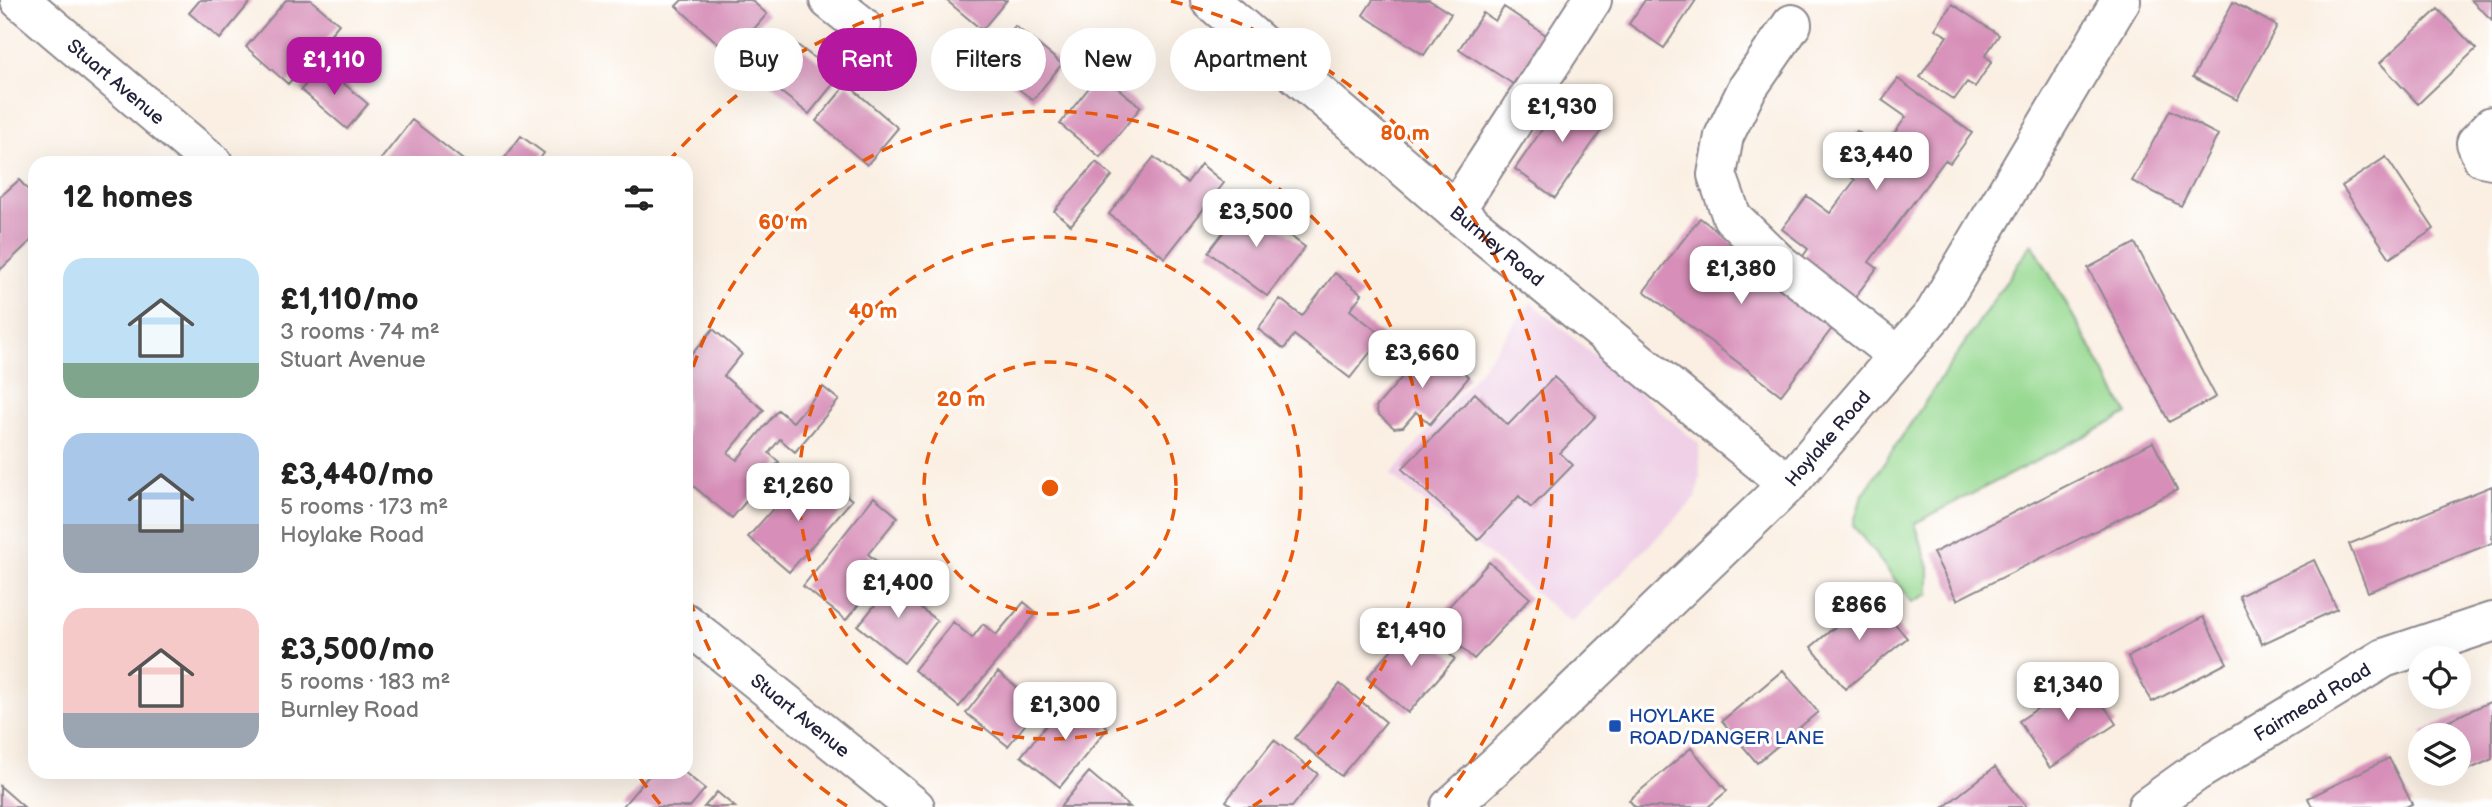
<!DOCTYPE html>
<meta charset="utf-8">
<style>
body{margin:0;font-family:"Balsamiq Sans",sans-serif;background:#f6f6f6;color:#222;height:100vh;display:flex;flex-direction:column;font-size:26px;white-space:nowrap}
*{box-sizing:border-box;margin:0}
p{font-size:23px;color:#767676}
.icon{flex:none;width:38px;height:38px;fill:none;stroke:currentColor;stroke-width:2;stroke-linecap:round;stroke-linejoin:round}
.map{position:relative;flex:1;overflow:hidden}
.side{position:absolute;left:28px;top:156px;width:665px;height:623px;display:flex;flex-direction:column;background:#fff;border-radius:21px;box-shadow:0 7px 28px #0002}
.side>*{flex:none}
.hud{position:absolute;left:714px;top:28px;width:665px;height:63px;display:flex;gap:14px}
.buttons{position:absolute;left:2408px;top:646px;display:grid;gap:14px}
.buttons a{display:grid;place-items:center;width:63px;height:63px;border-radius:50%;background:#fff;box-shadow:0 7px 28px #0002;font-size:35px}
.price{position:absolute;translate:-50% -60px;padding:0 16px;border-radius:14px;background:#fff;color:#222;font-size:23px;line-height:46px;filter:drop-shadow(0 2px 4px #0008)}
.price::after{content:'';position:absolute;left:50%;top:42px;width:21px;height:16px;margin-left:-10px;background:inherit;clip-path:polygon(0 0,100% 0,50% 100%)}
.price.on{background:#b5179e;color:#fff}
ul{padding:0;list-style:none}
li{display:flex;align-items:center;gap:21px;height:175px;padding:0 35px}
li span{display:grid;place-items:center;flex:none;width:196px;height:140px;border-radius:21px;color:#555}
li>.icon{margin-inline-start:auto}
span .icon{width:84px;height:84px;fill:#fffc;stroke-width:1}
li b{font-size:30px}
h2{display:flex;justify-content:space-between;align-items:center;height:84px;padding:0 35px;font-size:30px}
.chip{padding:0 24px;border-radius:32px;background:#fff;box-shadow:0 7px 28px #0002;font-size:24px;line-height:63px}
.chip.on{background:#b5179e;color:#fff}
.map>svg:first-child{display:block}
.built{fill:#efd0e7}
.green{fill:#97d991;stroke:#5c7e66;stroke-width:2}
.building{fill:#d78eb8}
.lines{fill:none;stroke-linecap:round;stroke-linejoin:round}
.minor-casing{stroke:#8e888e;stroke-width:42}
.major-casing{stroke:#8e888e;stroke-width:42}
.minor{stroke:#fff;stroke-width:38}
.major{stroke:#fff;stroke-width:38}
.ring{fill:none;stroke:#e8590c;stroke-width:3.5;stroke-dasharray:12 9}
.transit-dot{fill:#1a4fb4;stroke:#fff;stroke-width:2.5}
.labels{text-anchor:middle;stroke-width:6;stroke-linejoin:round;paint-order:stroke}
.street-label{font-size:19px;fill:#22223b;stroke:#fff}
.transit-label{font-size:19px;fill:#164399;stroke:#fff;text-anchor:start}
.centre{fill:#e8590c;stroke:#fff;stroke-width:3.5}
.ring-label{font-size:21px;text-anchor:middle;font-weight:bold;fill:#e8590c;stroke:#fff;stroke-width:6;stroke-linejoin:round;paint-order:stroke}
</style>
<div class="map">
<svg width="2492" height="807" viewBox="0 0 2492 807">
<rect width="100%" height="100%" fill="#fff"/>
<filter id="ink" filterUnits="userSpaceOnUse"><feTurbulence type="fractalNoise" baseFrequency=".0143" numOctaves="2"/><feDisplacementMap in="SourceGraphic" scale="14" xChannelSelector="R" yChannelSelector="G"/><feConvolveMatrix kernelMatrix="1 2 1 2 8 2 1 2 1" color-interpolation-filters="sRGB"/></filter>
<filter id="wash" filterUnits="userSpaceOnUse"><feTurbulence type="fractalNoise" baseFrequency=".00686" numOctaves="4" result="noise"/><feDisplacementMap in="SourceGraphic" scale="28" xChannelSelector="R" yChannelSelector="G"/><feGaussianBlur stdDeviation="1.57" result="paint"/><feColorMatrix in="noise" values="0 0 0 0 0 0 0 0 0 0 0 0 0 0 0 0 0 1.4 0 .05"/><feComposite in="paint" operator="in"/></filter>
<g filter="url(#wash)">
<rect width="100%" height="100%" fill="#faefe2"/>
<!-- built -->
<path class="built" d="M1531,302L1699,444L1700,478L1696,498L1572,623L1391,475L1480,370Z"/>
<!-- green -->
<path class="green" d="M2032,243L2128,414L1915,523L1929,568V594L1912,602L1853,525L1862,496Z"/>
<g id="blocks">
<!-- building -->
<path class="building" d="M200,0H252L220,39L189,13Z
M286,0H311L339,24L288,84L246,47Z
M682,0H751L767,14L731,55L676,6Z
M946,0H1007L982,30Z
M1373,0H1429L1451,14L1424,55L1363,15Z
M1645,0H1696L1664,48L1629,24Z
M2471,0H2492V20Z
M2233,2L2277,26L2237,100L2193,77Z
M1952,4L1999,35L1985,56L1992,61L1975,87L1967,82L1954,100L1920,77L1947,36L1935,29Z
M1504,7L1546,35L1513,84L1459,49L1483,13L1495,21Z
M2438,9L2476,49L2418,104L2380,63Z
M1015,26L1062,64L1033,100L985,63Z
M782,33L839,77L809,114L753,70Z
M322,65L368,104L347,129L301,90Z
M1100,74L1141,107L1100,157L1060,124Z
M1898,79L1972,133L1950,163L1945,160L1869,262L1877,268L1852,301L1799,262L1808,249L1782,229L1807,196L1830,213L1855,180L1833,164L1857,131L1882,150L1906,117L1882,100Z
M847,84L898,128L867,165L816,121Z
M1569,90L1609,119L1555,198L1515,169Z
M2170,110L2218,135L2181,206L2132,181Z
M412,120L467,163H378Z
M521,136L544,153L537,163H501Z
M1154,157L1187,183L1201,164L1224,183L1165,258L1109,214Z
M2386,157L2434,229L2390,258L2342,186Z
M1096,162L1112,176L1071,225L1054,211Z
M19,180L35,197V237L0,270V197Z
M1246,203L1305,247L1267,296L1208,252Z
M1700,218L1837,322L1781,395L1644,291Z
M2135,243L2216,397L2169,422L2088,268Z
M1335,273L1362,294L1350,310L1383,336L1350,378L1294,335L1284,349L1258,329L1280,299L1302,316Z
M713,329L742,354L724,376L764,410L728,453L737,460L778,410L793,422L823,387L839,400L795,452L780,439L769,453L779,462L732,518L686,480V361Z
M1430,345L1469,377L1430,424L1416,412L1403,427L1394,428L1378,414L1376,407Z
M1554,377L1596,416L1560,453L1573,465L1531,508L1519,496L1478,540L1402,469L1475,393L1508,425Z
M2153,442L2177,490L1957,600L1933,553Z
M830,481L852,500L789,572L748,537L795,484L814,500Z
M2492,486V543L2368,592L2349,544Z
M874,497L898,517L868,554L887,570L846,620L803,586Z
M2314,560L2337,609L2262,644L2239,596Z
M1489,562L1530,598L1474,659L1434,623Z
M900,574L921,591L912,601L937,621L904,663L858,626Z
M1872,596L1907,638L1845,689L1811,647Z
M1024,602L1037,613L959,707L914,670L953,622L972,638L983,624L996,635Z
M2203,617L2227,663L2152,702L2128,657Z
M1414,623L1455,659L1408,713L1367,678Z
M1783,670L1818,712L1757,763L1722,721Z
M998,672L1040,706L1008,746L966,713Z
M2085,677L2116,724L2050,768L2019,721Z
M1340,684L1386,722L1341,776L1295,738Z
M1070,696L1108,728L1060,787L1021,756Z
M2492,701V759L2444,781L2441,774H2459V735H2424L2422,732Z
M1274,740L1318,774L1292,807H1234L1226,801Z
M1691,748L1727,791L1708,807H1635L1629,800Z
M2389,758L2412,804L2406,807H2312L2308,798Z
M1995,767L2027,807H1944L1964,791Z
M652,772H684L705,789L690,807H622Z
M1089,772L1116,795L1130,807H1060Z
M0,786L24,807H0Z
M717,792L735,807H704Z"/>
</g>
</g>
<g filter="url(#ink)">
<use href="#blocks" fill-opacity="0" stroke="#8e888e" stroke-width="2"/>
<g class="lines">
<!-- minor casing -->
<g class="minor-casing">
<g id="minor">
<path id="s1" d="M20,0L213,163"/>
<path d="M829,0L861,25"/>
<path id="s2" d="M1210,0L1455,211L1788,484"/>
<path d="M1792,24L1747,89L1724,136L1717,175L1732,217L1778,262L1898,356"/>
<path d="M2492,126L2476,143L2482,157L2492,159"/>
<path d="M1455,211L1592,0"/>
<path id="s3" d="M686,623L915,807"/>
<path id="s4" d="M2147,807L2196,772L2384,658L2492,622"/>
</g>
</g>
<!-- major casing -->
<g class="major-casing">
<g id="major">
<path id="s5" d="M1450,807L1500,762L1788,484L1934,314L2121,0"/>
</g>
</g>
<!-- minor -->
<use href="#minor" class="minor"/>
<!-- major -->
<use href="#major" class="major"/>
</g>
</g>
<!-- distance rings -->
<g class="ring">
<circle cx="1050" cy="488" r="126"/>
<circle cx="1050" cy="488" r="251"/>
<path d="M847 806A377 377 0 0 1 687 589M687 387A377 377 0 1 1 1253 806"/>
<path d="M660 804A502 502 0 0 1 636 772M668 162A502 502 0 0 1 929 1M1171 1A502 502 0 0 1 1440 804"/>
</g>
<!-- markers -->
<rect class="transit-dot" x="1608" y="719" width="14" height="14" rx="3.5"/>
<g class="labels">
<!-- street labels -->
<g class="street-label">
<text dy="7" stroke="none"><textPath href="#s1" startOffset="126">Stuart Avenue</textPath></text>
<text dy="7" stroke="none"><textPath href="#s2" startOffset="378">Burnley Road</textPath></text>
<text dy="7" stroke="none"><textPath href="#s5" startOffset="528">Hoylake Road</textPath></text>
<text dy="7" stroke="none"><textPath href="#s4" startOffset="196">Fairmead Road</textPath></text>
<text dy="7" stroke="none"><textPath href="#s3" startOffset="147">Stuart Avenue</textPath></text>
</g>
<!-- transit labels -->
<g class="transit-label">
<text x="1629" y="722">HOYLAKE<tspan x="1629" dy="22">ROAD/DANGER LANE</tspan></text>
</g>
</g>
<circle cx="1050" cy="488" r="10" class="centre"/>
<g class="ring-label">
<text x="1405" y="140">80 m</text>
<text x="783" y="229">60 m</text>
<text x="873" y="318">40 m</text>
<text x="961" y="406">20 m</text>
</g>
</svg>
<div class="buttons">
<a><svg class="icon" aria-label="locate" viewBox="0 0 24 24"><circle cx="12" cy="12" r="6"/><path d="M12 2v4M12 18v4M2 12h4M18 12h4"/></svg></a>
<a><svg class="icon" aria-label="layers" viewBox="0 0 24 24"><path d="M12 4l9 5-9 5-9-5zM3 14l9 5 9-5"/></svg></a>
</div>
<b class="price on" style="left:334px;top:97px">£1,110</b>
<b class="price" style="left:1562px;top:144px">£1,930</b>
<b class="price" style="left:1876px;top:192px">£3,440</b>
<b class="price" style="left:1256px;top:249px">£3,500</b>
<b class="price" style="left:1741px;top:306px">£1,380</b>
<b class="price" style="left:1422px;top:390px">£3,660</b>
<b class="price" style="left:798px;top:523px">£1,260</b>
<b class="price" style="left:898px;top:620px">£1,400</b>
<b class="price" style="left:1859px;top:642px">£866</b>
<b class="price" style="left:1411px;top:668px">£1,490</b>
<b class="price" style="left:2068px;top:722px">£1,340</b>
<b class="price" style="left:1065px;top:742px">£1,300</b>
<div class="hud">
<a class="chip">Buy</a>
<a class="chip on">Rent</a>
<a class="chip">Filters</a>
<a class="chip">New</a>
<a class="chip">Apartment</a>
</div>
<section class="side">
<h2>12 homes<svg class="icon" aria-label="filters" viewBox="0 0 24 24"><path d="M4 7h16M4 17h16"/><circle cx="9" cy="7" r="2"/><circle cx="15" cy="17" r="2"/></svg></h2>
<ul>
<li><span style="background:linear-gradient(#bfe0f5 75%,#7fa58c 0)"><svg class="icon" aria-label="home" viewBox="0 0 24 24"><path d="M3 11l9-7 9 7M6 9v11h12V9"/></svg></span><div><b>£1,110/mo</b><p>3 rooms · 74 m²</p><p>Stuart Avenue</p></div></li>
<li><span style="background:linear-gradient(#a9c7e8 65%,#9aa5b1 0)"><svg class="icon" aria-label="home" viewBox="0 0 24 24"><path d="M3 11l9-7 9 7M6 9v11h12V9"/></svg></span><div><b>£3,440/mo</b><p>5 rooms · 173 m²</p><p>Hoylake Road</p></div></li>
<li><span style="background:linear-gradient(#f6c9c9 75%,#9aa5b1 0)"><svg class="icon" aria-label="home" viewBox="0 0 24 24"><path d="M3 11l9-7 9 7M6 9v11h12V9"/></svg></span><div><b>£3,500/mo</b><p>5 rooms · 183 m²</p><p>Burnley Road</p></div></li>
</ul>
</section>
</div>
